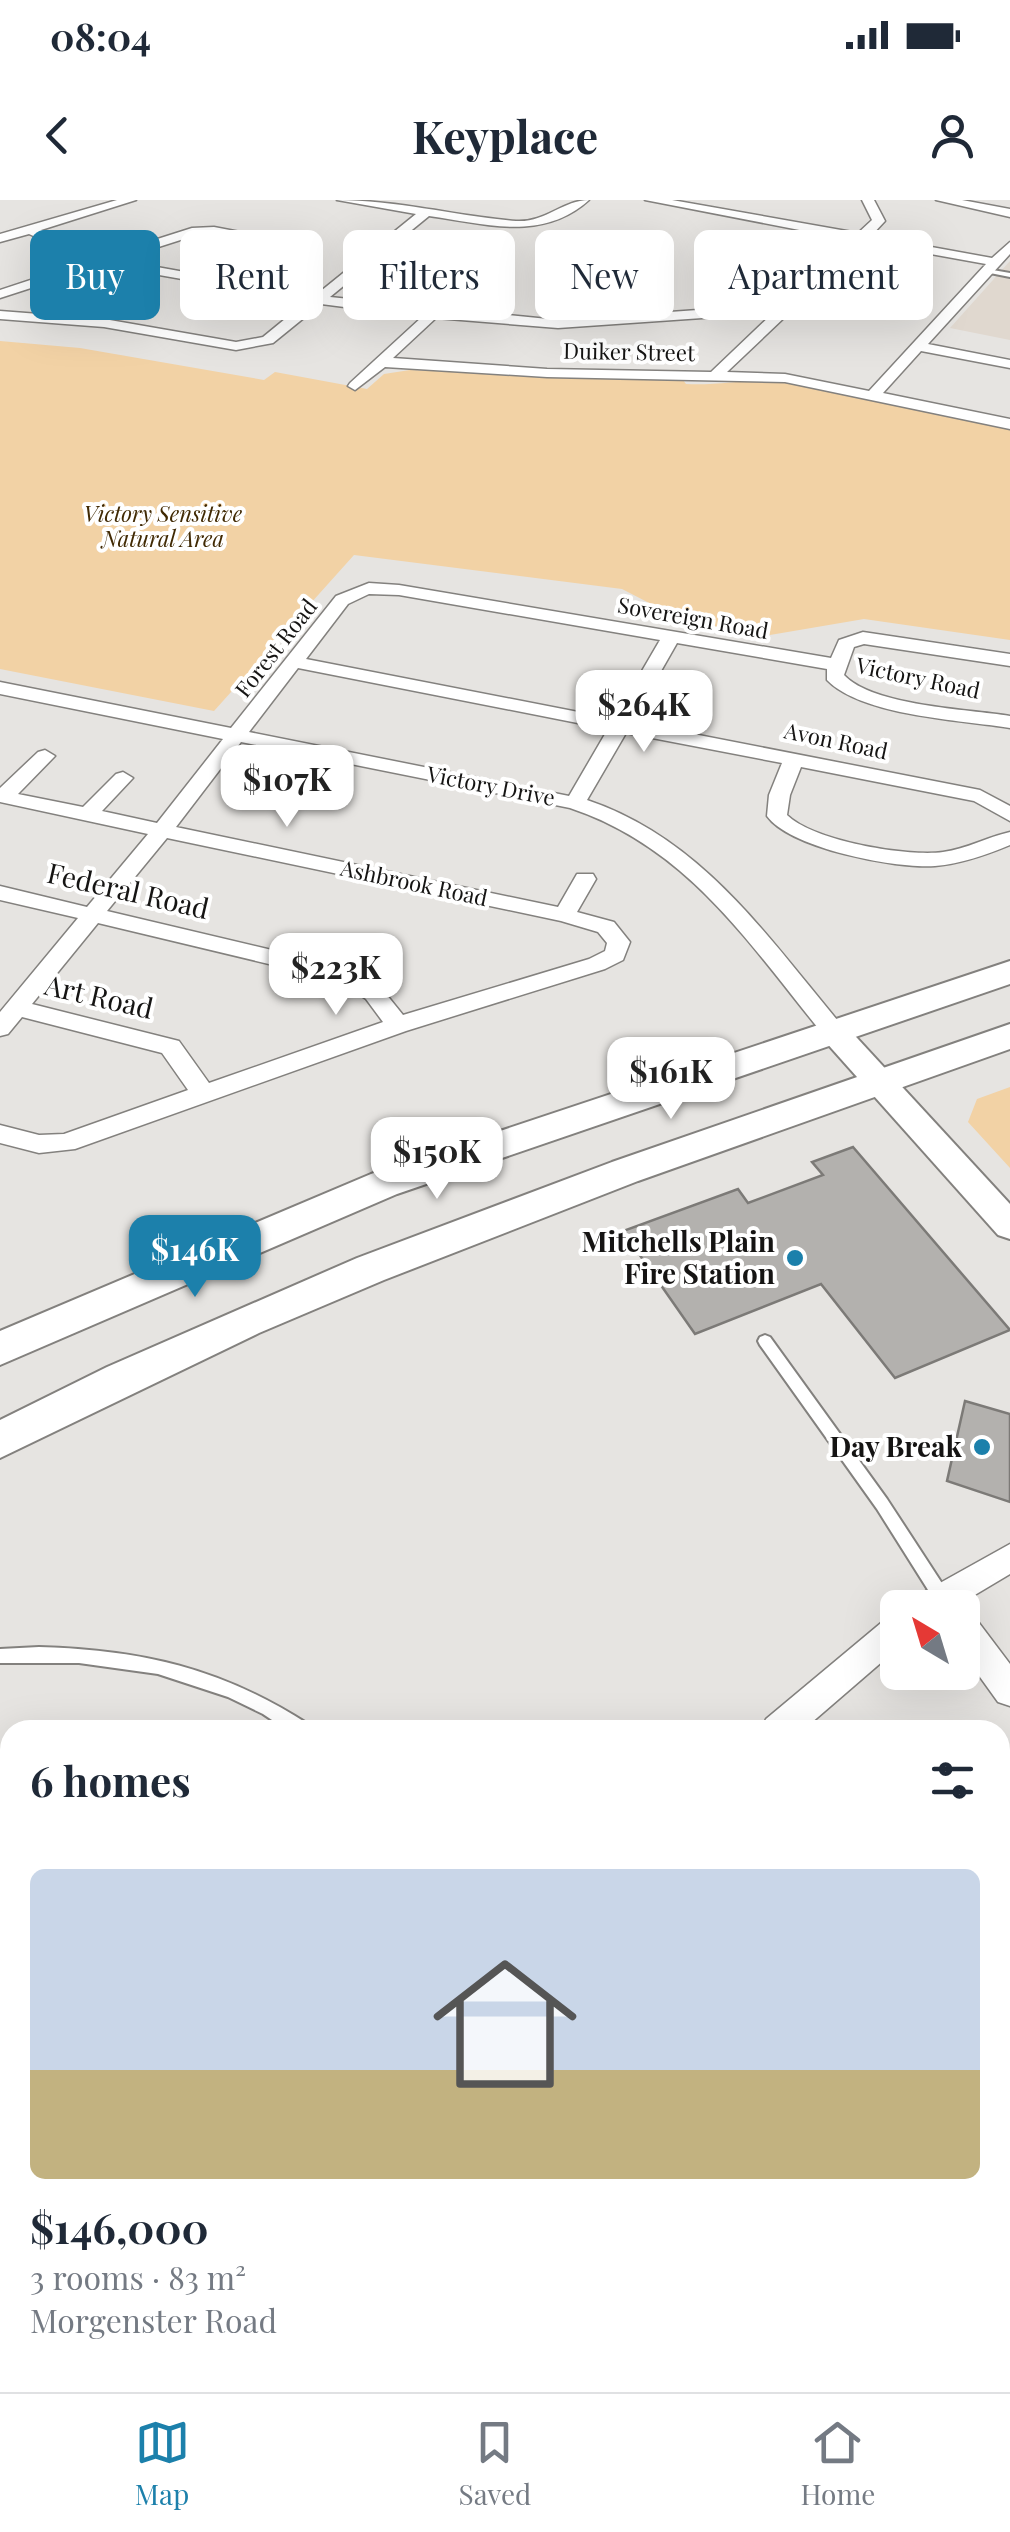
<!DOCTYPE html>
<meta charset="utf-8">
<style>
body{margin:0;font-family:"Playfair Display",serif;background:#f6f6f7;color:#1f2937;height:100vh;display:flex;flex-direction:column;font-size:38px;white-space:nowrap}
*{box-sizing:border-box;margin:0}
p{font-size:32px;color:#747a83}
.icon{flex:none;width:55px;height:55px;fill:none;stroke:currentColor;stroke-width:2;stroke-linecap:round;stroke-linejoin:round}
.map{position:relative;flex:1;overflow:hidden}
.drawer{position:absolute;left:0px;top:1520px;width:1010px;height:672px;display:flex;flex-direction:column;background:#fff;border-radius:30px 30px 0 0;box-shadow:0 10px 40px #0002}
.drawer>*{flex:none}
.banner{position:absolute;left:30px;top:30px;width:950px;height:90px;display:flex;gap:20px}
.needle{width:65px;rotate:322deg}
.buttons{position:absolute;left:880px;top:1390px;display:grid;gap:20px}
.buttons a{display:grid;place-items:center;width:100px;height:100px;border-radius:15px;background:#fff;box-shadow:0 10px 40px #0002;font-size:50px}
.price{position:absolute;translate:-50% -85px;padding:0 22px;border-radius:20px;background:#fff;color:#222;font-size:32px;line-height:65px;filter:drop-shadow(0 2px 5px #0008)}
.price::after{content:'';position:absolute;left:50%;top:60px;width:30px;height:22px;margin-left:-15px;background:inherit;clip-path:polygon(0 0,100% 0,50% 100%)}
.price.active{background:#1c80ab;color:#fff}
ul{padding:0;list-style:none}
li{display:grid;align-content:center;gap:20px;height:530px;padding:0 30px}
li+li{border-top:2px solid #e0e1e3}
li span{display:grid;place-items:center;height:310px;border-radius:15px;color:#555}
li>.icon{margin-inline-start:auto}
span .icon{width:180px;height:180px;fill:#fffc;stroke-width:1}
li b{font-size:42px}
h2{display:flex;justify-content:space-between;align-items:center;height:120px;padding:0 30px;font-size:42px}
.chip{padding:0 35px;border-radius:15px;background:#fff;box-shadow:0 10px 40px #0002;font-size:35px;line-height:90px}
.chip.active{background:#1c80ab;color:#fff}
.status{display:flex;justify-content:space-between;align-items:center;height:70px;padding:0 50px;background:#fff;direction:ltr}
.status svg{height:28px;fill:currentColor}
header{display:flex;justify-content:space-between;align-items:center;height:130px;padding:0 30px;background:#fff;font-size:45px;font-weight:700}
.tabs{display:flex;justify-content:space-around;align-items:center;height:140px;border-top:2px solid #e0e1e3;background:#fff;font-size:28px;color:#747a83}
.tabs a{display:grid;justify-items:center;gap:5px}
.tabs .active{color:#1c80ab}
.map>svg:first-child{display:block}
.built{fill:#e0d8cf}
.green{fill:#f2d2a5}
.building{fill:#b3b1ae;stroke:#7c7a77;stroke-width:2.5}
.lines{fill:none;stroke-linecap:round;stroke-linejoin:round}
.service-casing{stroke:#83817e;stroke-width:4}
.minor-casing{stroke:#83817e;stroke-width:3}
.tertiary-casing{stroke:#83817e;stroke-width:4}
.secondary-casing{stroke:#83817e;stroke-width:4}
.service{fill:#fff;fill-rule:evenodd}
.minor{fill:#fff;fill-rule:evenodd}
.tertiary{fill:#fff;fill-rule:evenodd}
.secondary{fill:#fff;fill-rule:evenodd}
.poi-dot{fill:#1c80ab;stroke:#fff;stroke-width:4}
.labels{text-anchor:middle;stroke-width:8;stroke-linejoin:round;paint-order:stroke}
.far-street-label{font-size:22px;fill:#151413;stroke:#fff}
.far-park-label{font-size:22px;font-style:italic;fill:#402903;stroke:#fff}
.street-label{font-size:28px;fill:#151413;stroke:#fff}
.poi-label{font-size:28px;font-weight:bold;fill:#151413;stroke:#fff;text-anchor:end}
</style>
<div class="status"><b>08:04</b><svg viewBox="0 0 49 12"><path d="M0 12V9h3v3zM5 12V6h3v6zM10 12V3h3v9zM15 12V0h3v12zM26 1h20v11H26zM47 4h2v5h-2z"/></svg></div>
<header><svg class="icon" aria-label="back" viewBox="0 0 24 24"><path d="M15 5l-7 7 7 7"/></svg>Keyplace<svg class="icon" aria-label="person" viewBox="0 0 24 24"><circle cx="12" cy="8" r="4"/><path d="M4 21q1-7 8-7t8 7"/></svg></header>
<div class="map">
<svg width="1010" height="2192" viewBox="0 0 1010 2192">
<rect width="100%" height="100%" fill="#e6e4e1"/>
<!-- built -->
<path class="built" d="M1010,61V140L950,128Z"/>
<!-- green -->
<path class="green" d="M0,141L80,148L264,180L275,172L367,189L384,174L410,170L683,180L686,184C720,186 753,177 787,182C862,194 936,214 1010,230V440L864,419L770,435L686,422L622,389L354,355L214,511L0,469Z
M1010,887V968L968,922L977,899Z"/>
<!-- building -->
<path class="building" d="M853,947L1010,1130L895,1178L821,1084L695,1134L623,1031L738,989L748,1003L823,975L812,962Z
M965,1201L1010,1214V1302L947,1281Z"/>
<g class="lines">
<!-- service casing -->
<g class="service-casing">
<path id="service" d="M793,59L796,61L781,77L813,84V86L774,79V77Z
M987,69L1010,73V77L985,72Z
M765,1135L770,1137L887,1299L947,1391L949,1396L947,1401L941,1403L935,1401L877,1309L760,1145L758,1141L760,1137Z
M39,1447C142,1450 221,1468 308,1524L310,1530H287L263,1514L228,1497L158,1474L79,1463H0V1449Z"/>
</g>
<!-- minor casing -->
<g class="minor-casing">
<path id="minor" d="M117,0H136L41,30L101,57L192,28L214,27L267,37L273,41L274,49L232,80L316,95L416,14L337,0C397,0 456,16 516,21C545,23 563,0 589,0C543,42 485,24 429,16L330,97L558,120L783,104L851,40L645,0H672L858,33L872,20L862,0H874L885,21L871,36L992,58L1010,42V54L928,144L1010,160V168L921,151L883,193L1010,219V229L785,182L547,177L385,167L355,190L348,186L350,183L422,117L321,104L273,143L236,150L104,127L0,119V111L104,119L236,142L263,137L307,101L102,65L0,98V90L88,61L29,34L0,42V34ZM214,35L262,45L218,78L118,60L193,36ZM864,42L986,64L869,191L785,174L727,172ZM773,113L711,172L547,169L393,158L436,118L558,128Z
M936,0H962L1010,9V17Z
M369,383L399,385L831,458L839,440L863,432L1010,454V466L864,444L854,447L844,475C873,506 968,509 1010,516V528C961,520 862,516 827,480V469L677,443L632,522L980,590L1010,606V621L974,601L801,567L790,595L787,615C814,641 907,657 943,652C967,649 987,637 1010,632V645C986,655 961,664 935,666C895,669 790,648 767,616L769,595L782,563L626,533L587,600C703,639 768,738 843,827L847,833L835,841L827,839C750,746 690,648 570,608L241,542L176,627L558,707L577,674H593L596,679L577,712L614,722L630,742L623,760L605,769L406,831L75,949L39,953L0,943V925L39,935L64,934L188,890L162,853L22,817L8,834L0,836V812L78,718L0,700V686L87,707L148,634L0,602V588L38,552L45,550L55,556L18,594L83,607L116,574L123,572L133,578L102,611L157,623L223,539L0,494V482L231,528L336,396ZM369,394L399,395L660,440L614,519L306,459L348,404ZM298,468L608,529L569,596L249,532ZM167,638L561,721L598,732L607,743L605,751L589,759L403,815L382,789L356,770L107,711ZM98,723L340,781L366,799L383,822L209,883L179,841L32,804Z
M1010,1344V1374L953,1408H908L913,1398Z
M962,1411L973,1415L1010,1464V1506L998,1502L962,1452Z
M898,1414V1448L803,1530H761L766,1519L887,1418Z
M1010,1840V1885L1000,1889V1844Z
M10,2174V2182H54L50,2192H1Z
M153,2182H197L201,2192H157Z
M733,2182H776L780,2192H737Z"/>
</g>
<!-- tertiary casing -->
<g class="tertiary-casing">
<path id="tertiary" d="M835,823L846,826L1010,1004V1039L998,1035L824,840L820,833L824,826Z"/>
</g>
<!-- secondary casing -->
<g class="secondary-casing">
<path id="secondary" d="M1010,761V784L397,994L0,1165V1131L371,974Z
M1010,824V849L638,981L384,1080L259,1133L0,1258V1220L107,1167L357,1058L612,962Z"/>
</g>
<!-- service -->
<use href="#service" class="service"/>
<!-- minor -->
<use href="#minor" class="minor"/>
<!-- tertiary -->
<use href="#tertiary" class="tertiary"/>
<!-- secondary -->
<use href="#secondary" class="secondary"/>
</g>
<!-- markers -->
<g class="poi-dot">
<circle cx="795" cy="1058" r="10"/>
<circle cx="982" cy="1247" r="10"/>
</g>
<g class="labels">
<!-- far-street labels -->
<g class="far-street-label">
<text transform="translate(629 152) rotate(1)" y="8">Duiker Street</text>
<text transform="translate(693 418) rotate(10)" y="8">Sovereign Road</text>
<text transform="translate(276 448) rotate(-52)" y="8">Forest Road</text>
<text transform="translate(918 478) rotate(12)" y="8">Victory Road</text>
<text transform="translate(836 541) rotate(12)" y="8">Avon Road</text>
<text transform="translate(491 586) rotate(11)" y="8">Victory Drive</text>
<text transform="translate(414 683) rotate(12)" y="8">Ashbrook Road</text>
</g>
<!-- far-park labels -->
<g class="far-park-label">
<text x="163" y="322">Victory Sensitive<tspan x="163" dy="25">Natural Area</tspan></text>
</g>
<!-- street labels -->
<g class="street-label">
<text transform="translate(128 691) rotate(13)" y="10">Federal Road</text>
<text transform="translate(99 797) rotate(13)" y="10">Art Road</text>
</g>
<!-- poi labels -->
<g class="poi-label">
<text x="775" y="1052">Mitchells Plain<tspan x="775" dy="32">Fire Station</tspan></text>
<text x="962" y="1257">Day Break</text>
</g>
</g>
</svg>
<div class="buttons">
<a><svg class="needle" viewBox="-14 -14 28 28"><path d="M0-13l5 13h-10z" fill="#e53935"/><path d="M0 13l5-13h-10z" fill="#747a83"/></svg></a>
</div>
<b class="price" style="left:644px;top:555px">$264K</b>
<b class="price" style="left:287px;top:630px">$107K</b>
<b class="price" style="left:336px;top:818px">$223K</b>
<b class="price" style="left:671px;top:922px">$161K</b>
<b class="price" style="left:437px;top:1002px">$150K</b>
<b class="price active" style="left:195px;top:1100px">$146K</b>
<div class="banner">
<a class="chip active">Buy</a>
<a class="chip">Rent</a>
<a class="chip">Filters</a>
<a class="chip">New</a>
<a class="chip">Apartment</a>
</div>
<section class="drawer">
<h2>6 homes<svg class="icon" aria-label="filters" viewBox="0 0 24 24"><path d="M4 7h16M4 17h16"/><circle cx="9" cy="7" r="2"/><circle cx="15" cy="17" r="2"/></svg></h2>
<ul>
<li><span style="background:linear-gradient(#c9d6e8 65%,#c2b280 0)"><svg class="icon" aria-label="home" viewBox="0 0 24 24"><path d="M3 11l9-7 9 7M6 9v11h12V9"/></svg></span><div><b>$146,000</b><p>3 rooms · 83 m²</p><p>Morgenster Road</p></div></li>
</ul>
</section>
</div>
<nav class="tabs">
<a class="active"><svg class="icon" aria-label="map" viewBox="0 0 24 24"><path d="M3 6l6-2 6 2 6-2v14l-6 2-6-2-6 2zM9 4v14M15 6v14"/></svg>Map</a>
<a><svg class="icon" aria-label="saved" viewBox="0 0 24 24"><path d="M7 4h10v16l-5-4-5 4z"/></svg>Saved</a>
<a><svg class="icon" aria-label="home" viewBox="0 0 24 24"><path d="M3 11l9-7 9 7M6 9v11h12V9"/></svg>Home</a>
</nav>
